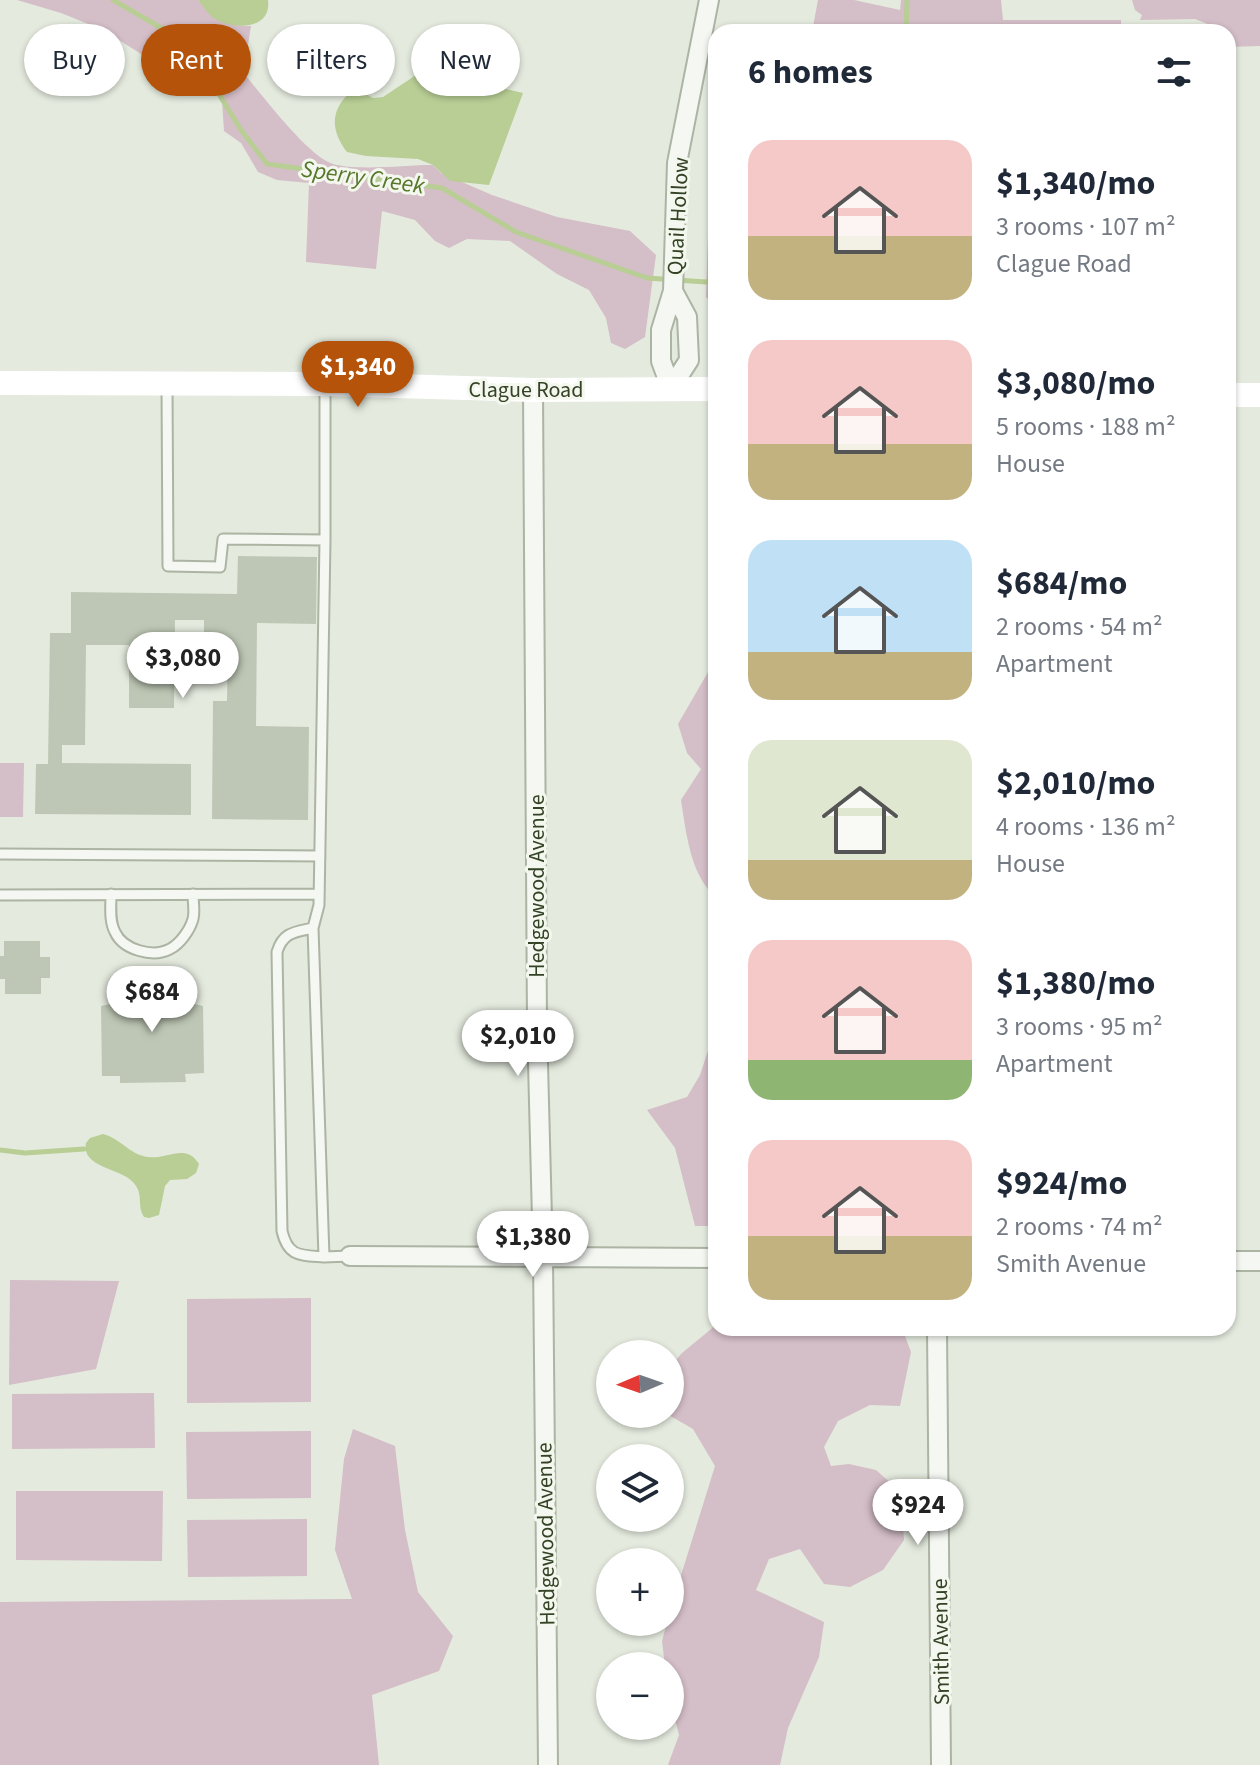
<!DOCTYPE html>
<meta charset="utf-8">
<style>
body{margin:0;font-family:"Source Sans 3",sans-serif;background:#f6f6f7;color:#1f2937;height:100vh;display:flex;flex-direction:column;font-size:30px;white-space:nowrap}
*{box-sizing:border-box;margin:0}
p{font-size:26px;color:#747a83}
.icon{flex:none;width:44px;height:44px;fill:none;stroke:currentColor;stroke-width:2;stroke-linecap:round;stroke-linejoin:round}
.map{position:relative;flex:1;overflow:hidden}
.details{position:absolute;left:708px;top:24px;width:528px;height:1312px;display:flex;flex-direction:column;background:#fff;border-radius:24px;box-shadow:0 2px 6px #0004}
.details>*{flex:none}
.guide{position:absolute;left:24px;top:24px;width:564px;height:72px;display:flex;gap:16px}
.needle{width:52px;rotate:268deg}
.tools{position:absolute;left:596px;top:1340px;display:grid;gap:16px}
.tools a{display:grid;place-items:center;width:88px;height:88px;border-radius:50%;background:#fff;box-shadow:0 2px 6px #0004;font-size:40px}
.price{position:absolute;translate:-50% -68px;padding:0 18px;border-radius:28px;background:#fff;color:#222;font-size:26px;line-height:52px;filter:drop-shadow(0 2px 4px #0008)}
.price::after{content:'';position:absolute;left:50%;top:48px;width:24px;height:18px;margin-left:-12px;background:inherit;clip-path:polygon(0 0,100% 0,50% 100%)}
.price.active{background:#b45309;color:#fff}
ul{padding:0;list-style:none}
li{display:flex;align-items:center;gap:24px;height:200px;padding:0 40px}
li span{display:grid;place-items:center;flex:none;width:224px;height:160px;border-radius:24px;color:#555}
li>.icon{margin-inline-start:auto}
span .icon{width:96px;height:96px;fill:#fffc;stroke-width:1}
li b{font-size:34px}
h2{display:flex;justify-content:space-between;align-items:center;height:96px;padding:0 40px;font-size:34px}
.chip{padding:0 28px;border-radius:36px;background:#fff;box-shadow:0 2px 6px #0004;font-size:28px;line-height:72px}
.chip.active{background:#b45309;color:#fff}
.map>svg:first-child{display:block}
.green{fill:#d4bec7}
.water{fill:#b8ce95}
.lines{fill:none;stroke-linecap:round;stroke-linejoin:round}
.stream{stroke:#b8ce95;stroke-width:5}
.building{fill:#bec7b5}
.service-casing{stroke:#acb4a3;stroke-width:13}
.minor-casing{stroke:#acb4a3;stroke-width:22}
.service{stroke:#f4f7f2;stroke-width:9}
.minor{stroke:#f4f7f2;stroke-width:18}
.secondary{stroke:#fff;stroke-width:24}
.labels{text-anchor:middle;stroke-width:6;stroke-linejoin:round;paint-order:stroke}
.street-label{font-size:22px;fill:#344226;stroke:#f3f7ee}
.water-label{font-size:24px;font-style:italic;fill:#56762a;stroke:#f3f7ee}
</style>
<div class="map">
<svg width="1260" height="1765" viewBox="0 0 1260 1765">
<rect width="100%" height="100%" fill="#e4eade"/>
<!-- green -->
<path class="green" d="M17,0H198C215,21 223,25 251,26L247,51L241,70C260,92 307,156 333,164C357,171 406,165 433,165L441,173L492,195L557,217L630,231L656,255L645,337L625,349L611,343L606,318L589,290L557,274L510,241L467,239L449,248L435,241L415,220L382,211L376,269L306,262L309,183L277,180L258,172L241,143L224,131L222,100L194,60L174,68L154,62L103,30L61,13Z
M818,0H854L900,10L901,0H1001L1003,20H1121V32H898L899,23L896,32H812Z
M1132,0H1260V46L1228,47V32H1221L1220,29L1195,19L1140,20L1142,15L1135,10Z
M708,235H716V308L706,297Z
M716,592V897C690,876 686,831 681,800L701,769L687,753L678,724L711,667Z
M0,763H24L23,817H0Z
M716,1026V1226H695L675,1148L647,1110L687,1097L700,1075Z
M10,1280L119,1281L96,1369L9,1385Z
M311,1298V1402L187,1403V1299Z
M716,1325V1328H773L767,1334C782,1337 801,1338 814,1328H902L911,1352L900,1406L870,1405L838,1421L824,1447L831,1466L849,1464L876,1470L894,1486L901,1499L904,1540L883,1570L850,1587L824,1584L800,1549L769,1559L756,1590L824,1622L819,1657L788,1728L780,1765H668L679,1735L670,1700V1666H665L662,1641L667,1622H670L678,1585L715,1466L693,1429L667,1414H670V1367L682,1353Z
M154,1393L155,1448L12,1449V1394Z
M353,1429L395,1446L405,1530L418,1592L453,1636L439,1671L372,1695L379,1765H0V1602L352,1599L335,1550L344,1459Z
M311,1431V1498L187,1499L186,1432Z
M16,1491H163L162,1561L16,1560Z
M307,1519V1576L188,1577L187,1520Z"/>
<!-- water -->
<path class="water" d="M198,0H268C272,30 234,30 215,19C208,15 203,6 198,0Z
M437,73L523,93L489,185L450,181L433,165L418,159L366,156L347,152C330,130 330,109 352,91L364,93L373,98L383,97L416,75Z
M103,1134C120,1138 130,1155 148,1157C166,1160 186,1142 199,1164L196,1173L187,1179L170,1180L165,1186L159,1215L149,1218L144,1217C137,1207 143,1196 136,1186C125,1167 81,1170 86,1143L90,1138Z"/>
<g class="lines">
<!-- stream -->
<path class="stream" d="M113,0L177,37L214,86L241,130L267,164L442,188L516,232L647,278L706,282L716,280
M906,32L907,0
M0,1150L25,1153L84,1149"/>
</g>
<!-- building -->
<path class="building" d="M238,556L317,557L316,624L257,623L256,726L309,727L308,820L212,819L213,701H227L228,643H204V620H175L174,708H129V645H86L85,745H62V763L191,764V815L35,814L36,764H48L50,633H71V592L237,594Z
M4,941H40V957H50V978H41V994H5V979H0V956H4Z
M169,975L170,993H189L190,1003L203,1006L204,1073L185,1074L186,1082L120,1083V1076H102L101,1006L115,1003V992H134V976Z"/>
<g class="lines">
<!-- service casing -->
<g class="service-casing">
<path id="service" d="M325,384V540L319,905L313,928L324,1257L350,1256
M167,386L168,566L220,567L223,539L325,540
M0,854L320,856
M111,894C111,906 109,921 115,932C123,950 153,958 170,949C180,944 190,930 193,919C195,912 193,902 193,894
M0,895L319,894
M313,928C295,932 283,932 277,952L282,1231C288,1257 300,1255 324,1257"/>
</g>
<!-- minor casing -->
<g class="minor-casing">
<path id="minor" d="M671,388L661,361V330L673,291L677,163L709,0
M671,388L689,360L687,317L673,291
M533,390L537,1024L543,1258L548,1765
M350,1256L716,1258
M1228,1261H1260
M937,1328L941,1765"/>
</g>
<!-- service -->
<use href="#service" class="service"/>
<!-- minor -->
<use href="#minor" class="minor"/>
<!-- secondary -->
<path class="secondary" d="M0,383L325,384L533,390L716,389
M1228,395H1260"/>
</g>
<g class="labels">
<!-- street labels -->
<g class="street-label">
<text transform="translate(677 216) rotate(-87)" y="8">Quail Hollow</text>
<text x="526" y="397">Clague Road</text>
<text transform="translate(536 886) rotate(-90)" y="8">Hedgewood Avenue</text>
<text transform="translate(545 1534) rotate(-91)" y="8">Hedgewood Avenue</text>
<text transform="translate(940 1642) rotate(-91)" y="8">Smith Avenue</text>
</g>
<!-- water labels -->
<g class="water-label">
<text transform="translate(363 177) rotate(8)" y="8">Sperry Creek</text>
</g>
</g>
</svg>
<div class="tools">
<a><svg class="needle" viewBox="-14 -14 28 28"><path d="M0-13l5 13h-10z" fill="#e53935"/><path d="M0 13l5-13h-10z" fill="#747a83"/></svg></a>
<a><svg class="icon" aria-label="layers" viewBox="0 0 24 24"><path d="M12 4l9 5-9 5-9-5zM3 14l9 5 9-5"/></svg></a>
<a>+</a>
<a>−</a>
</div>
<b class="price active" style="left:358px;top:409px">$1,340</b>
<b class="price" style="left:183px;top:700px">$3,080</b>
<b class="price" style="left:152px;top:1034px">$684</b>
<b class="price" style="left:518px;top:1078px">$2,010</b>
<b class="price" style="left:533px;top:1279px">$1,380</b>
<b class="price" style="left:918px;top:1547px">$924</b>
<div class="guide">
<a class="chip">Buy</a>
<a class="chip active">Rent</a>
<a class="chip">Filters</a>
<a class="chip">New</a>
</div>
<section class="details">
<h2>6 homes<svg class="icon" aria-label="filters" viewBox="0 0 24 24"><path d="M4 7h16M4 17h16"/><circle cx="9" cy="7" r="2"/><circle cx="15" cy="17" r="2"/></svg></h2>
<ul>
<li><span style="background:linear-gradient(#f6c9c9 60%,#c2b280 0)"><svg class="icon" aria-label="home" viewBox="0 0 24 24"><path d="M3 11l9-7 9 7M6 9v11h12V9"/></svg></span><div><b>$1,340/mo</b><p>3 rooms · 107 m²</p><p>Clague Road</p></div></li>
<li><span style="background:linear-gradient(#f6c9c9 65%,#c2b280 0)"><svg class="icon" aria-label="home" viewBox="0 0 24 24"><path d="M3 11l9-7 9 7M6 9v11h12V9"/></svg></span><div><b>$3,080/mo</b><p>5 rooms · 188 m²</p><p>House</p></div></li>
<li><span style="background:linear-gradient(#bfe0f5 70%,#c2b280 0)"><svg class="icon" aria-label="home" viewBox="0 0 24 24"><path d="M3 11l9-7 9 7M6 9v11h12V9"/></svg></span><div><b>$684/mo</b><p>2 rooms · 54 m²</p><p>Apartment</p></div></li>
<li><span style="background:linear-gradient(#dfe7d0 75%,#c2b280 0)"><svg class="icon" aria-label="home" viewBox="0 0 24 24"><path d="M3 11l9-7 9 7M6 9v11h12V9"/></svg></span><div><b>$2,010/mo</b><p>4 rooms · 136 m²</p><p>House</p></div></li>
<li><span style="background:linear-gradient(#f6c9c9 75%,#8fb573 0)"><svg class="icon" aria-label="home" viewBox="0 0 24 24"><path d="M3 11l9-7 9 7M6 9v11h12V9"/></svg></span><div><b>$1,380/mo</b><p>3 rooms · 95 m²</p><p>Apartment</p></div></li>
<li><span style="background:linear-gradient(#f6c9c9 60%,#c2b280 0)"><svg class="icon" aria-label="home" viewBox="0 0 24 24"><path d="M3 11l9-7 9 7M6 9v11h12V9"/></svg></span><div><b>$924/mo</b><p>2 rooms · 74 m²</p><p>Smith Avenue</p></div></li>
</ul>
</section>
</div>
